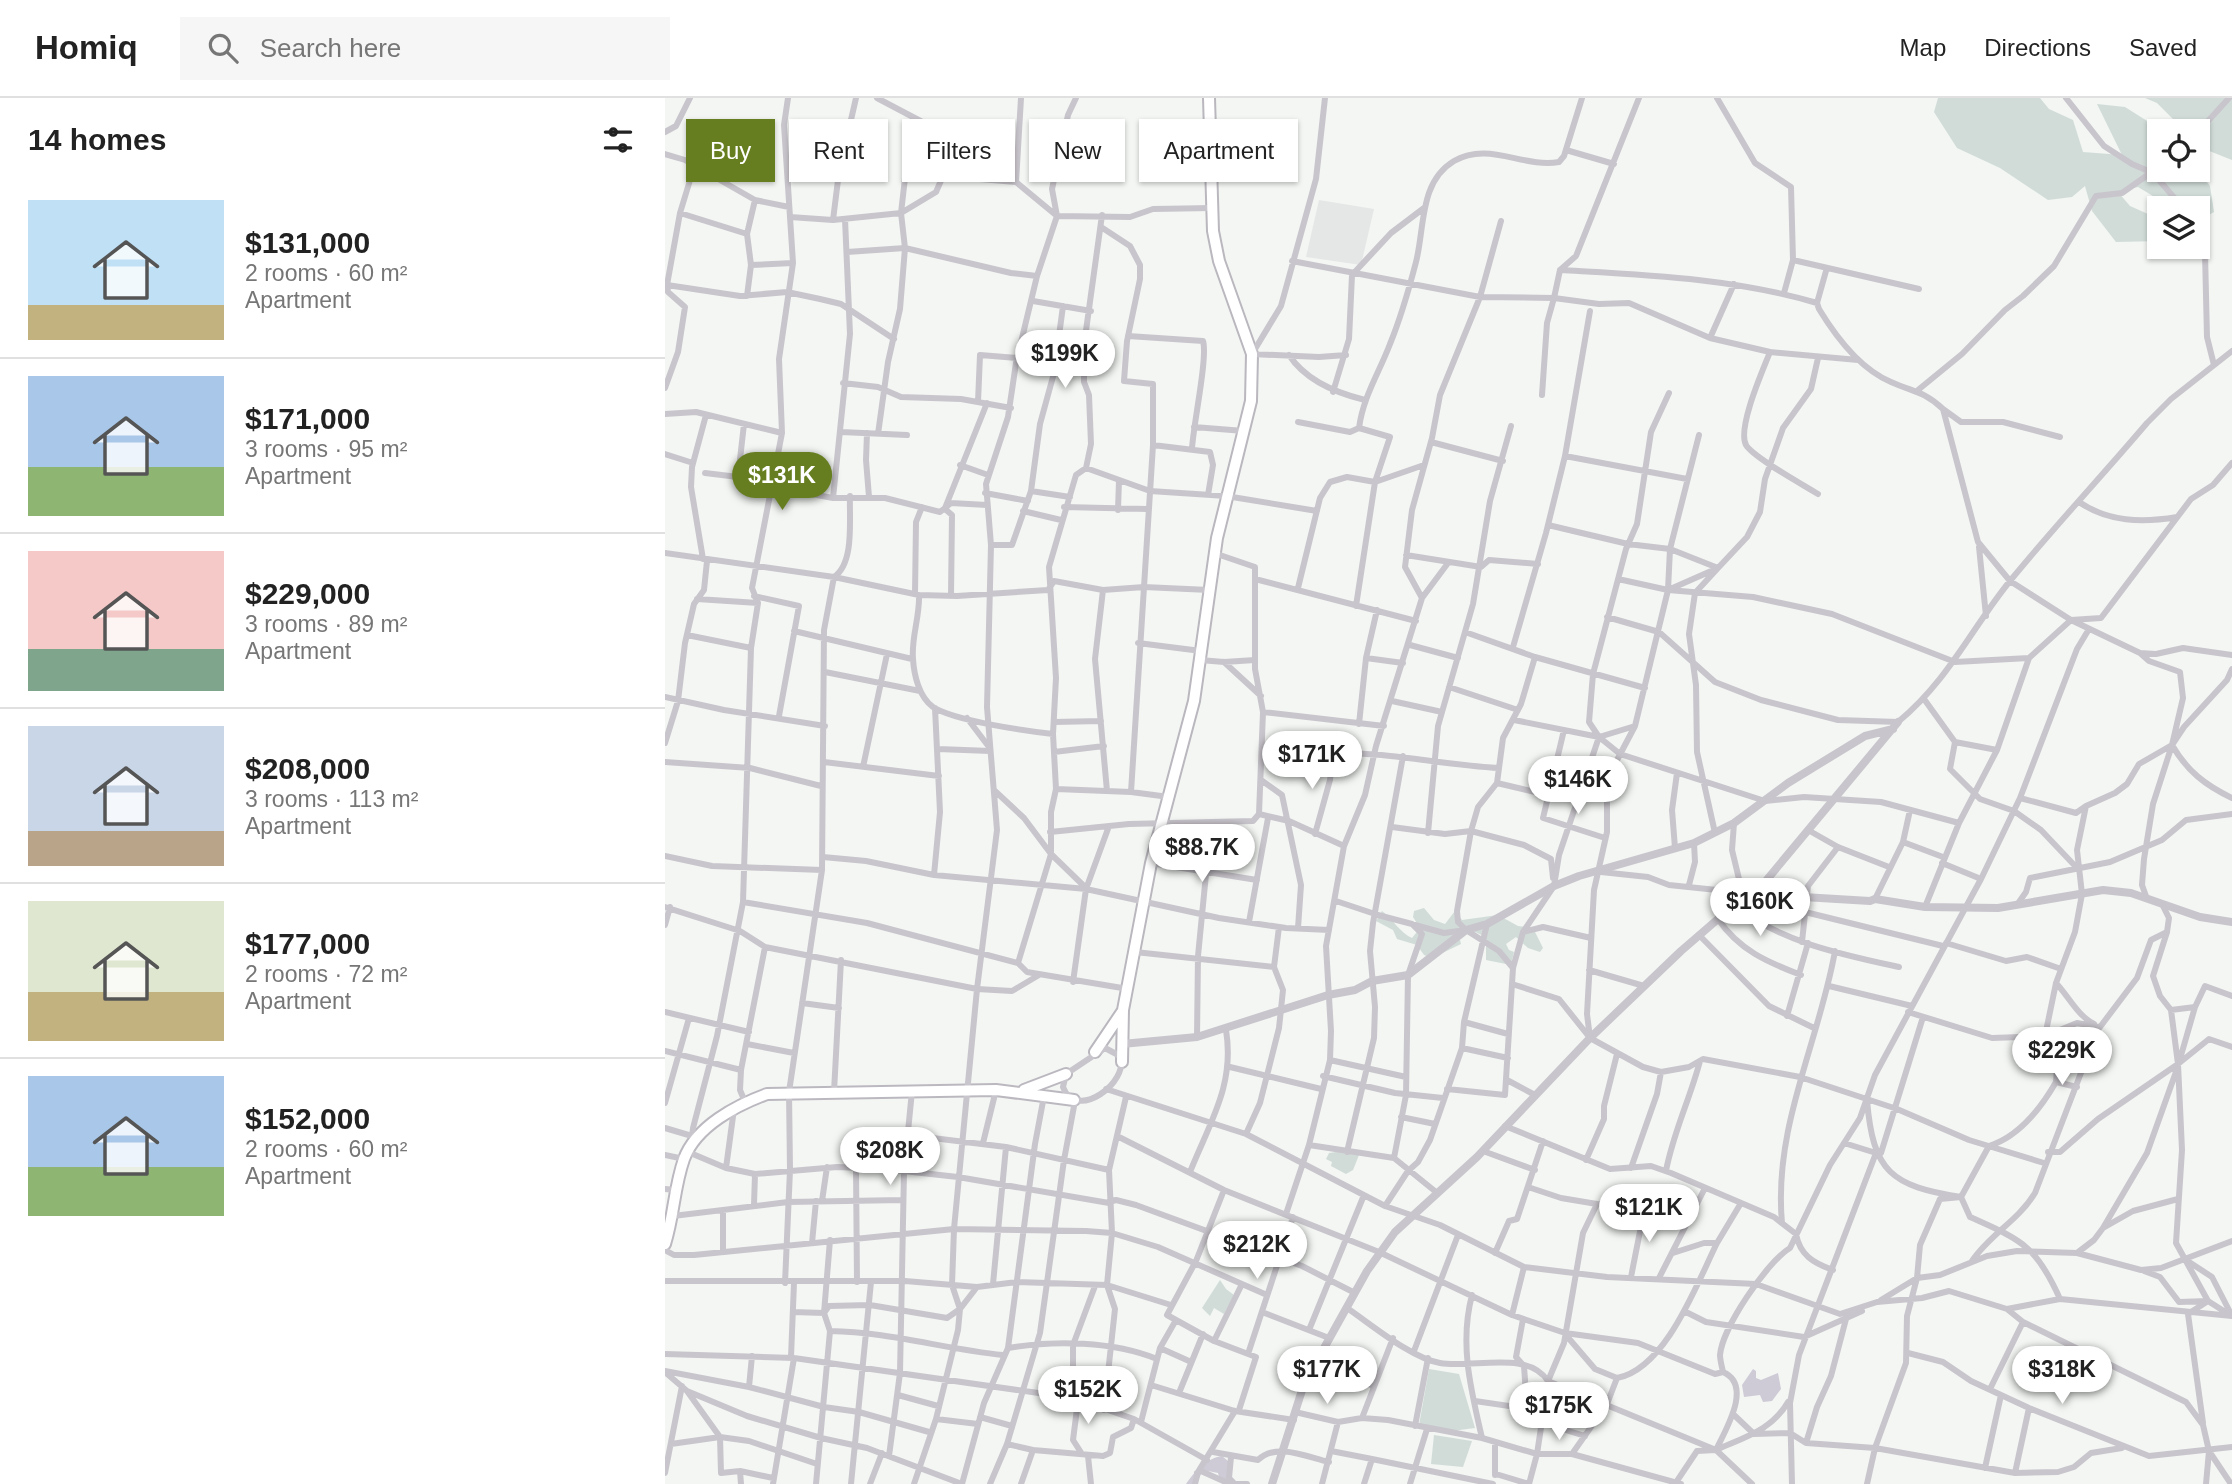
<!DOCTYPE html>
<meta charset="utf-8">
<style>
body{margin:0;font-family:Helvetica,sans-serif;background:#f6f6f6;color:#222;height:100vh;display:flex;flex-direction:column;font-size:26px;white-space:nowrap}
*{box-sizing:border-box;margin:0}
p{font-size:23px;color:#767676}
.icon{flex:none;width:38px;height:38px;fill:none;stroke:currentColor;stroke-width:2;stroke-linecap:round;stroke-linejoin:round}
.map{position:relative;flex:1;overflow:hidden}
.sheet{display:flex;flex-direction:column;background:#fff;width:665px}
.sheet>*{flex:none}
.hud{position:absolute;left:21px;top:21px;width:665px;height:63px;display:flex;gap:14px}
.controls{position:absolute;left:1482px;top:21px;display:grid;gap:14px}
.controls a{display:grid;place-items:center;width:63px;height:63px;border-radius:0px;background:#fff;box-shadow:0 2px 5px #0004;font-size:35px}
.price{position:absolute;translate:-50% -60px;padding:0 16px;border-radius:24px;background:#fff;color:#222;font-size:23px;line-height:46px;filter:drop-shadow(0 2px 4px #0008)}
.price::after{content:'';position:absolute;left:50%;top:42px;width:21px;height:16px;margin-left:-10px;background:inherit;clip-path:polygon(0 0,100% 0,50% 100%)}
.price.on{background:#667e1f;color:#fff}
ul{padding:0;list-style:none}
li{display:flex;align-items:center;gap:21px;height:175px;padding:0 28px}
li+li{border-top:2px solid #e0e0e0}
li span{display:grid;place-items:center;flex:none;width:196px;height:140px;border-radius:0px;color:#555}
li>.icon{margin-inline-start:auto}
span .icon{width:84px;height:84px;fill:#fffc;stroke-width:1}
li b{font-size:30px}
h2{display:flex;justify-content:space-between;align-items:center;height:84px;padding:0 28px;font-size:30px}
.chip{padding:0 24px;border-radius:0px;background:#fff;box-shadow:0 2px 5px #0004;font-size:24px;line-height:63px}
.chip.on{background:#667e1f;color:#fff}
header{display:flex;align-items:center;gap:42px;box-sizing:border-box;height:98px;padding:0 35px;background:#fff;border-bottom:2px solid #e0e0e0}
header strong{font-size:33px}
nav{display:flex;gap:38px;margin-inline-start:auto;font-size:24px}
.search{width:490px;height:63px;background:#f6f6f6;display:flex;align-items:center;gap:18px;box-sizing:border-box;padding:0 24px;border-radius:0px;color:#767676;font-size:26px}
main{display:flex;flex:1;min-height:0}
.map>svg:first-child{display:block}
.built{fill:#e5e7e6}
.green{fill:#d1dcd8}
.water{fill:#cecad6}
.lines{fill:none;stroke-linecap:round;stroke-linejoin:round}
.primary-casing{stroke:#bcb8c0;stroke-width:14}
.trunk-casing{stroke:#bab7be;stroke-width:14}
.minor{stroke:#c9c5cc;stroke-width:6}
.tertiary{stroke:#c9c5cc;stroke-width:8}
.primary{stroke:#fff;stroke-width:10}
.trunk{stroke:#fff;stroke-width:10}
</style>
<header>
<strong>Homiq</strong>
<div class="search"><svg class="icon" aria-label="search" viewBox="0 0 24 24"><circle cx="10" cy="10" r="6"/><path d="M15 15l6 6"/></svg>Search here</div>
<nav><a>Map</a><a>Directions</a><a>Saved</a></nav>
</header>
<main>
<section class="sheet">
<h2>14 homes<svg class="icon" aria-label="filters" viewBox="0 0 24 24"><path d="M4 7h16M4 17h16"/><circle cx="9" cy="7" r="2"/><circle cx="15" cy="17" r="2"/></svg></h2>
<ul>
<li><span style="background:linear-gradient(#bfe0f5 75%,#c2b280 0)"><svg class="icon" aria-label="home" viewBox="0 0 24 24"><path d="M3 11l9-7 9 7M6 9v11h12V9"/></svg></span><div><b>$131,000</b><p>2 rooms · 60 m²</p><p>Apartment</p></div></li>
<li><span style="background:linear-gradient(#a9c7e8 65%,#8fb573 0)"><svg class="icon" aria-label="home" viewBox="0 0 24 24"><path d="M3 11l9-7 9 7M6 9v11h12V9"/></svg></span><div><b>$171,000</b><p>3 rooms · 95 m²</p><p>Apartment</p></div></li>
<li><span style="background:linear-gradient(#f6c9c9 70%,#7fa58c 0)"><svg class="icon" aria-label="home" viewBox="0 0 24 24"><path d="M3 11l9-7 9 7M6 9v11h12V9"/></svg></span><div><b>$229,000</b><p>3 rooms · 89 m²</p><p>Apartment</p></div></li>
<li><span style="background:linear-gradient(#c9d6e8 75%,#b9a48a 0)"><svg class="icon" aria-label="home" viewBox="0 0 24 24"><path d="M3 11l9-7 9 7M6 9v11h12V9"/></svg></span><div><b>$208,000</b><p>3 rooms · 113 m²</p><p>Apartment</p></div></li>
<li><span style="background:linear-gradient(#dfe7d0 65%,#c2b280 0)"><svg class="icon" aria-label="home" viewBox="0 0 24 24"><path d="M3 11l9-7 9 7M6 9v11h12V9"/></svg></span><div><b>$177,000</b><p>2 rooms · 72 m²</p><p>Apartment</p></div></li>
<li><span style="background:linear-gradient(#a9c7e8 65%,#8fb573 0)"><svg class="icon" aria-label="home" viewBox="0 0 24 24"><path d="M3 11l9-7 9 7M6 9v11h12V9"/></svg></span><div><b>$152,000</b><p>2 rooms · 60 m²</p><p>Apartment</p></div></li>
</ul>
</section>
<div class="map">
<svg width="1567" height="1386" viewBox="0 0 1567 1386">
<rect width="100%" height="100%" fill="#f3f6f3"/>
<!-- built -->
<path class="built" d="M654,102L709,111L696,167L641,159Z"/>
<!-- green -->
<path class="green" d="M1273,0H1375L1384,11L1408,22L1418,54L1457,57L1432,6L1460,9L1498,33H1494V72H1533L1545,88L1549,114L1533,123V110H1508L1473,89L1453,94L1465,108L1494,121V143L1451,144L1427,113L1420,88L1407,99L1383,102L1335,70L1292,50L1269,14Z
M1480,0H1567V62L1537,50L1533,47V33H1520L1492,5Z
M759,810L769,822L780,826L790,813L797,822L833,817L853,828L868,830L878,850L875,854L863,850L851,839L841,846L844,852L849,854L846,867L821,862V839L808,833L794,838L796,846L767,860L759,857L752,847L732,841L728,832L711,823L717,813C728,821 735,835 747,840L755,830L748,819L749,813Z
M678,1053L694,1057L688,1072L681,1076L666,1068L667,1064L661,1061L664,1055Z
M555,1182L561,1191L569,1197L559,1216L549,1210L545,1218L537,1210Z
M764,1271L794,1276L810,1330L787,1333L754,1327Z
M769,1337L807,1343L798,1369L766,1366Z"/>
<!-- water -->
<path class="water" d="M1088,1271L1091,1273V1280L1096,1282L1113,1275L1116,1291L1107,1303L1098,1304L1095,1297L1079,1299L1077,1287Z
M557,1358L563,1363L566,1384L554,1379L553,1375L538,1372L531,1386H521C529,1374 542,1360 557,1358Z"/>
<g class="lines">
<!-- primary casing -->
<g class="primary-casing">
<path id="primary" d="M359,992L401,976
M0,1146C9,1118 9,1089 19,1061C31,1028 72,1007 102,996L331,992L409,1002"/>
</g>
<!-- trunk casing -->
<g class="trunk-casing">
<path id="trunk" d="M430,954L457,914
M457,964L458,912L486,765L529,603L552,440L586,303L587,256L554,163L548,133L544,0"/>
</g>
<!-- minor -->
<path class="minor" d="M212,0L284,38L336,54L351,84L392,118L465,119L488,111L547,110
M1052,0L1090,65L1126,89L1128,162L1119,195
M1401,0L1439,48L1467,66L1488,75L1518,110
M0,34L11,28L25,0
M1533,34L1564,0
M901,52L949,66
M0,56L20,62L90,102L124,109
M15,115L82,136
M125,119L168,122L236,115L271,94L278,78L351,84L356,0
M168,122L174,74L191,0
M436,129L465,148L475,167V181L462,243L459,283L488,286V347L545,354L548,367L543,397
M1533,132L1540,155L1542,239L1549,267
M182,154L240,150L346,175L372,178
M1128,162L1254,191
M627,163L815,199L889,200L895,172L911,158L974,0
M86,167L128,165
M895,172C981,177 1068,180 1152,205
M1161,173L1152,205L1154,211C1171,239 1195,271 1226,284C1248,294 1259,293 1278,311L1313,444L1345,483L1406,522L1475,555L1491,556L1518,550L1567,557
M2,187L75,198L122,194L155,201L176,206L229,241
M82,198L86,167L82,136L90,102
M368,203L426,213
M463,238L538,243C543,259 528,328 527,351
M1045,240L1069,186
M1105,254L1193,262
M587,256L616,208L651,81L660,0
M587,256L654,259L681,257
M624,257C641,283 671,295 700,302
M178,285L213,289L236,299L296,301L346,310
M0,290L13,254L20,209L3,194L2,187L15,115L29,69
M1253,292L1297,256L1340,212L1358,198L1389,168L1431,98L1457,95L1494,69
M668,294L684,241L687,177L726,135L759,110
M1004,295L986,334L972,426L961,451L928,576L924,624L934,639L955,656L1100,703L1139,699L1216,704L1294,725
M877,297L882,225L889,200L934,206L964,205L1045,240L1105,254C1098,272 1072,330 1081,347C1089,360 1137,386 1153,396
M313,304L315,257L352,260
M1278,311L1296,324H1338L1395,339
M0,316L31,314L117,335
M633,324L685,334L694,330L725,339L710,384L691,508
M529,329L579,333
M694,330C698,299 714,275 725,246C736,219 744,191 751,164C760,129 754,84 789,63C824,43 857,70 894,64L899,58L917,0
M176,334L242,337
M202,335L201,362L204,399
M213,336L223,264L235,211L240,150L236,115L247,19
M766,344L838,363
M0,356L28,365
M900,358L1022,381
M295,367L323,377
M421,370L426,346L424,297L419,284V247L437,117
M40,375L73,379L79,326
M109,389L168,400H220L275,414L286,405L322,407
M366,393L405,399
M320,395L363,403
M168,400L185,236L180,121
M1414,404C1443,424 1477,425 1512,419
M399,409L482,411
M280,410L322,305
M280,411L287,417L286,497
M453,412L454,382
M358,413L396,422
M883,427L963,446L1005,451L1053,470L1030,495L1024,536L1031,587L1032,654L1050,735
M326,447H347L366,393L375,326L389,275L398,208
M1314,449L1321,518
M0,455L169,479L254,497L292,498L383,492L389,483L438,492L479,489L544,492
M549,455L590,469V571L598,614L594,716L624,723L679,748
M741,457L816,469L824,462L873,466
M38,461L26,389L27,369L41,317
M590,481L751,523
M953,481L1003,492L1088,499L1167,516L1290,564L1364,560L1406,522L1436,520L1526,401L1548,387L1567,365
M633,490L655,400L665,384L682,379L710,384L759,367
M438,492L430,561L442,693
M1003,492L1005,451L1034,337
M250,496L251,424L257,409
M254,497C255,518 246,540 248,561C249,577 254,599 268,609C290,623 361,633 388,636
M89,498L134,508L114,618
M757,500L740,469L747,412L767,340L775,297L815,199L836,123
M32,501L93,505
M942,519L994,534L1050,584L1096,602L1173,622L1233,624C1283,583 1306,531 1345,483C1389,429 1437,378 1482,325L1506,301L1567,253
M129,533L247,561
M800,534L870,559L980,590
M22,537L86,550
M473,545L536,553
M745,547L793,560
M848,549L881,435L900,358L925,213
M1475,555L1484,563L1515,574L1518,600L1507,647L1488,706L1479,761L1477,787L1482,801
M701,560L738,565
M535,562L559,564L590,562
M559,564L596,598
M160,574L255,593
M784,589L853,612
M0,599L59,612L160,628
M1259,601L1290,644L1285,671L1315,701L1349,713L1376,732L1412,770
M727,603L777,614
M598,614L719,628
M302,620L324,649
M849,622L934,639L970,628
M389,624L436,623
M694,626L701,560L712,512
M899,632L878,720L940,740
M1290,644L1332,652
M0,645L13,603L20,545L29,506L39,492L42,463
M1507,647C1522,673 1540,687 1567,700
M273,651L325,653
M389,654L439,648
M0,664L85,670L156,688
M159,664L274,678
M198,669L222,556
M596,682L617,697L636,787L633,830
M832,685L883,697
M391,691L466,694L504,699
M330,693L359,720L386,756L420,789
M466,694L488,347
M1355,700L1411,715L1421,708
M1069,725L1067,752L1074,781L1073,792
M727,729L780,736L806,733L859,747L886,761L888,780
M1143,732L1173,749L1224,769
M385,734L464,726L588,723L594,716
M763,735L773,628L808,506L825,403L846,328
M650,736L665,682L668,655C724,654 778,667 834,670
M1238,744L1278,759
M1010,750L1007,712L1012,675
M0,758L47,768L157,772
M158,759L201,763L269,777L421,791L554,820L621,830L664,832
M486,765L592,782
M1277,765L1316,781
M936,774L983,779L1004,787L1090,796
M269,777L275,714L270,610
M1024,787L1030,764L1029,745
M1210,801L1238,744L1245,712
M671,803L713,817
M78,804L202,825L353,865L362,874L463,891
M1354,804L1361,794L1365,780L1445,764L1497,742L1521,722L1567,716
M1071,808C1115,844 1179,857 1234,869
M1498,808L1504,820L1502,834L1488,878L1495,898L1506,912L1513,966L1517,1052L1511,1145L1543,1203L1523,1216L1538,1325
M0,809L75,833L100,849L312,891L289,1131L287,1187L295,1211L293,1232L271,1321L249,1386
M1260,809L1294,725L1332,652L1364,560
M1140,814L1278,848
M709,816L747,826L757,836L743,877L741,997L729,1060
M1053,821C1074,852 1102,864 1136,877
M584,824L603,720
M0,827L5,809
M750,827L779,835L801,832L834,853L848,870
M801,832L793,824L792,813L806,733L813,709L832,685L838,640L856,606L870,559
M858,834L878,829L926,840
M1034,837L1104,908L1149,930
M1137,844L1143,788L1173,749
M1281,845L1341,863L1362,859L1396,871
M470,854L609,869
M353,865L386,756V714L391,691L388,636L391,580L384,469L411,377L421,370L485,393L561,398L652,413
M924,872L979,888
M374,877L347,893L312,891L332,732L322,609L326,447L321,386L343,319L351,265L372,178L392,118L387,91L403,17L411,0
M408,884L421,791L444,728
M1391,885C1404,899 1413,918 1429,926
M847,886L894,901L925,940L978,969L996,974L1024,969L1038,961L1135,979L1232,1011L1304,1042L1379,1065
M1164,888L1247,908
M137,905L174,910
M1506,912L1530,909L1540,888L1567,898
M0,914L84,934
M1243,914L1327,940L1380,938L1412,925L1434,929
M1122,918L1143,845
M799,924L843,936
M532,939L533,858L546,725
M925,940L922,916L929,792L942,734V701L951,664L970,628L1003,492L1053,470L1082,439L1095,414L1100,381L1118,330L1146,291L1153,260
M82,946L129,955
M440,950L455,958C465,984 411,1024 398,989L401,976Z
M797,950L843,960
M0,953L76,972
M1515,961L1530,909
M665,962L741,979
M565,969L656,991
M658,978L730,995L778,1000
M842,982L870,997
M1412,989L1391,984L1393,958L1380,938L1391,885L1410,834L1417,796L1412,752L1421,708L1450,695L1462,686L1474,666L1507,647L1519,629L1562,582L1567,571
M441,991L581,1036L720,1108L775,1127L859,1169L942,1179L1091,1186L1175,1216L1212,1204L1257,1200L1284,1193L1342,1211L1358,1224L1521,1304L1538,1327L1544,1353L1566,1386
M782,991L840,997L848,870L858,834L889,788L894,757L934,639
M169,994L176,862
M1202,1002C1208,1074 1226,1088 1296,1099L1305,1119C1356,1142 1371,1147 1395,1201
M80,1004L75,992L76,972L100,849
M0,1005L24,920
M736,1019L770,1026
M840,1028L945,1071L986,1068L1006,1075L1109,1119L1131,1136C1135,1157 1148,1165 1168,1172
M0,1030L27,1038
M581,1036L595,1005L614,930L618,892L609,869L614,829
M243,1037L341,1049L444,1072
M452,1038L559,1092L714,1154L847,1217L900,1235L973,1245L1050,1276L1058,1274
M30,1043L27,1038L28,1030L52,938L78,804L86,550L93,505L87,490L117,335L114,261L128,165L119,27L123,0
M318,1045L331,992
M1179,1045L1211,1055
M644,1047L729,1060L771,1094
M818,1053L870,1072
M23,1054L61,1070L90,1076L172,1069L220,1071L293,1079L444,1105
M682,1054L709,940L710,909L705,853L708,825L738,658
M1383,1054H1395L1433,1021L1513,966L1544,941L1567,949
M0,1057L19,1061
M921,1062L939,1021V1008L952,956
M61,1070L69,1011
M191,1070L192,1184
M966,1070L992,996L996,974
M1001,1073C1008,1035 1025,1001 1035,963
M525,1074C545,1024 570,987 561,932
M863,1089L896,1100L932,1106L980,1108L1025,1121
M0,1091L11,1092
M559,1092L531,1163L502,1217L549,1243L591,1259L574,1312
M157,1103L162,1069
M444,1104L451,1102L471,1107L637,1168L690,1195
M89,1107L90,1076
M720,1108L743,1073L753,1064L765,1042L797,950L799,924L822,826
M58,1114V1153
M621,1116L644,1047L665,962L666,933L661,848L679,748L700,697L711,648L757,500L783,465
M8,1118L123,1104L238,1102
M1117,1125C1108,1029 1154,944 1170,853
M1438,1130L1468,1113L1513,1101
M147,1145L151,1103
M0,1152L9,1157H29L289,1131L421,1133L447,1135L493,1149L602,1197
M830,1155L844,1123L852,1121L878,1043
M1008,1155L1039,1145H1052L1076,1105
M1412,1155L1429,1142L1438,1130L1482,1055L1512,971
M1521,1162L1547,1179L1566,1216
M1307,1163C1325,1136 1352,1124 1370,1095L1432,933L1472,880L1486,842L1502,834
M1479,1173L1495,1179L1514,1204L1543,1203L1565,1217
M966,1179L980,1108
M994,1180L1040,1090
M0,1183H240L312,1189
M120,1185L125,1072L124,994L157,772L159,532L169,479C190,465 184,420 185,398
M328,1186L341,1049
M807,1197C794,1246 806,1292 817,1340
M1216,1202L1252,1180L1275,1177L1322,1158L1352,1153L1412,1155L1476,1172L1496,1170L1567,1143
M682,1210C707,1227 746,1260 775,1265C807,1271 862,1251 883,1283L1051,1352L1087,1386
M1342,1211L1395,1201L1567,1218
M128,1214L159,1215L164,1208L205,1207L282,1220L295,1211L312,1189L352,1184L442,1187L506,1207
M597,1214L664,1240
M1021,1214L1041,1224L1139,1239L1197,1213
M847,1217L859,1169
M858,1221L851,1259L859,1268L862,1310
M644,1232L699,1097
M165,1233C224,1234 279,1251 338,1257
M900,1236L930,1271L952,1280L942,1306L907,1356
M549,1243L577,1186
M343,1250C389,1242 448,1243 492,1261
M495,1250L524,1263
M749,1253L793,1137
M1243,1255L1278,1264L1306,1283L1364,1310L1484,1358L1567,1349
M0,1256L129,1260L408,1300L469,1321L542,1362
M583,1256L628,1119
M653,1258L708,1288
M126,1259L129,1185
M0,1273L84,1289L159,1309L194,1314L264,1334
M1,1275L22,1293L55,1339L56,1375L75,1373L76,1386
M952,1280C1001,1271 1032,1185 1052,1145
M486,1287L570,1313L629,1322
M84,1289L87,1258
M1325,1291L1358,1224
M22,1293L82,1318L156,1340L202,1350L297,1386L319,1305L343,1250L370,1046L379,998
M514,1295L538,1236
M233,1297L273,1308
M408,1300V1247L430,1188
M413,1303L408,1342L417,1356
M810,1303L878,1313
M439,1312L450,1211L442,1187L447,1135L444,1072L461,999
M630,1314L673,1324L697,1320L723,1322L817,1340L872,1356H907L1016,1386
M1068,1316L1089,1336L1125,1335L1141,1345L1210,1350L1350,1375L1393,1374L1409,1369L1426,1355L1457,1350
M315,1319L347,1328
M697,1320L728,1240
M271,1321L313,1326
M476,1324L495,1250L511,1222
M875,1324L920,1338
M750,1328L763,1260
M830,1345V1377
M1141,1345L1152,1309L1166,1278L1181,1221
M6,1346L55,1339L84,1343L152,1366
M342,1346L368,1352
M1051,1352C1080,1339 1107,1332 1123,1304
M666,1353L707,1361L699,1386
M548,1354L593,1362C611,1344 642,1359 664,1364
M224,1358L235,1275L239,1074L247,993
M423,1358L426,1386
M566,1359L564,1380L568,1384
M707,1361L828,1386
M1320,1370L1336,1297
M75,1373L108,1380
M0,1375L17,1288
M532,1375L536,1373L565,1386H582
M1350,1375L1364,1310
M831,1376L864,1386L872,1356L883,1283L899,1245L918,1135L932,1106
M108,1386L129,1260
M151,1386L165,1233L159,1215L165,1142
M186,1386L206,1184
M205,1386L217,1355
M325,1386L342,1346L375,1235L399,1062L410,1003
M356,1386L368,1352L438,1358L445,1355L448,1339L466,1330L469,1321
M530,1386L533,1374L570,1313
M657,1386L673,1324
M745,1386L762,1331
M1010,1386L1032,1353L1051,1352C1061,1331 1088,1287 1058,1274C1057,1269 1055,1262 1055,1257C1057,1230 1102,1164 1125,1150L1165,1067L1195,1020L1210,977L1316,781L1355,700L1412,551L1424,531
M1127,1386L1125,1305L1134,1257L1211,1055H1216L1258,919
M1202,1386L1210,1350L1241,1265L1242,1218L1252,1180L1255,1147L1275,1101L1296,1099L1324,1048C1353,1039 1376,1010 1391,984
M1541,1386L1544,1353"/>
<!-- tertiary -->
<path class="tertiary" d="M1090,796L1205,803L1210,801L1260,809L1333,810L1438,792L1466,795L1535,819L1567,824
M457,946L532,939L663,897L690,892L707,883L743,877L801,832L822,826L889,788L914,778L1029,745L1069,725L1123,685L1200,638L1228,631
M607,1386L639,1286L702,1173L730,1134L812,1059L925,940L1016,853L1053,821L1090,796L1233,624"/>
<!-- primary -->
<use href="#primary" class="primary"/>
<!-- trunk -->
<use href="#trunk" class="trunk"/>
</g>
</svg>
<div class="controls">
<a><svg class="icon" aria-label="locate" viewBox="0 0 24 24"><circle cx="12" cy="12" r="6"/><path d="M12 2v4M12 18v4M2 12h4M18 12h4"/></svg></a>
<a><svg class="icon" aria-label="layers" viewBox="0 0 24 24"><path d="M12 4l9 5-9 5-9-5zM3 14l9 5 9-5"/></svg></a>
</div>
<b class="price" style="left:400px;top:292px">$199K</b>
<b class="price on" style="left:117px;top:414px">$131K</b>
<b class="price" style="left:647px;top:693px">$171K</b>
<b class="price" style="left:913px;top:718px">$146K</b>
<b class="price" style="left:537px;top:786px">$88.7K</b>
<b class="price" style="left:1095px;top:840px">$160K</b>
<b class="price" style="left:1397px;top:989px">$229K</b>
<b class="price" style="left:225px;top:1089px">$208K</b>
<b class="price" style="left:984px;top:1146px">$121K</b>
<b class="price" style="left:592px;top:1183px">$212K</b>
<b class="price" style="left:662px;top:1308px">$177K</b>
<b class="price" style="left:1397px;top:1308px">$318K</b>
<b class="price" style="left:423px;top:1328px">$152K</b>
<b class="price" style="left:894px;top:1344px">$175K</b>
<div class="hud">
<a class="chip on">Buy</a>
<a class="chip">Rent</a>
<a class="chip">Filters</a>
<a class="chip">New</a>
<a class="chip">Apartment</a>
</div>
</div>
</main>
